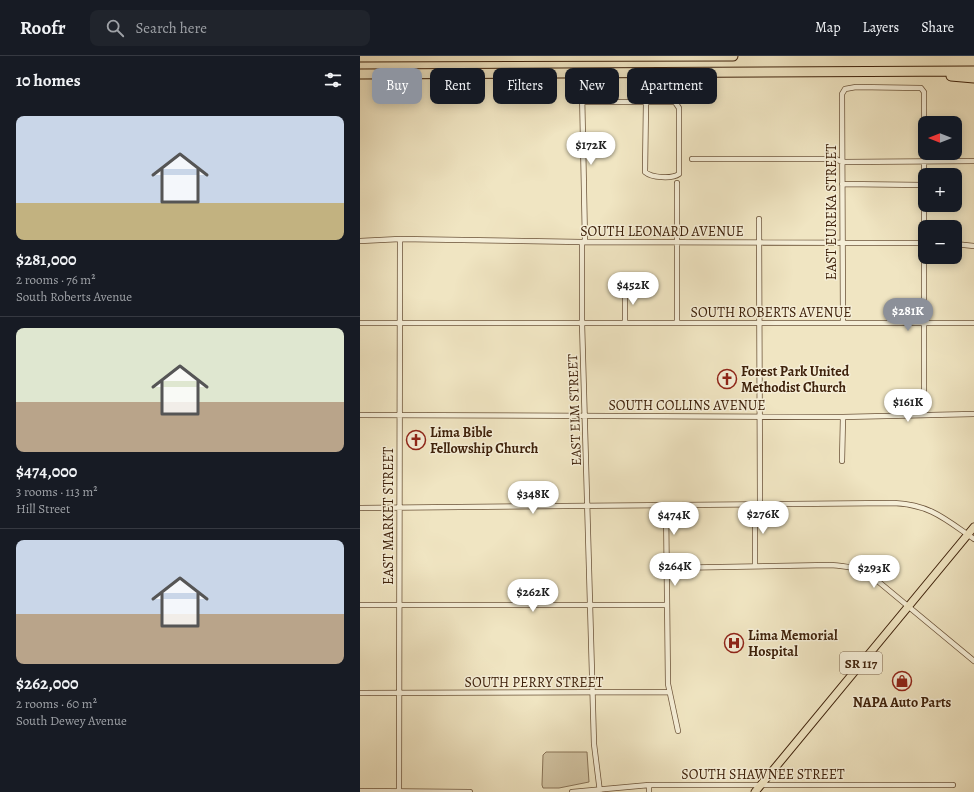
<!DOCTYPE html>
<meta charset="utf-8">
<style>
body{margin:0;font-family:Alegreya,serif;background:#20242c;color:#f1f3f6;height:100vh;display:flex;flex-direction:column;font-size:15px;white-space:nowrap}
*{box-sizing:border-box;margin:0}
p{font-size:13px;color:#9ea1a6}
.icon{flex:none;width:22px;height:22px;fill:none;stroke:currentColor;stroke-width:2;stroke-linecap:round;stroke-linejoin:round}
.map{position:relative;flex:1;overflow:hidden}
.sheet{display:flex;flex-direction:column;background:#171b24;width:360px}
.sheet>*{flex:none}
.guide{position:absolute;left:12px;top:12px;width:380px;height:36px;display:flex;gap:8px}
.needle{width:26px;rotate:270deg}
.tools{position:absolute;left:558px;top:60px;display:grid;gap:8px}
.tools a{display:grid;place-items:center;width:44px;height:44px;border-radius:8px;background:#171b24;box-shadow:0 2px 10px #0003;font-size:20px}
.price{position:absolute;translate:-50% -34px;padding:0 9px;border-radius:14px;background:#fff;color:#222;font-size:13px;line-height:26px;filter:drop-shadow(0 1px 2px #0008)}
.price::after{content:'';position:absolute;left:50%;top:24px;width:12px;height:9px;margin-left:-6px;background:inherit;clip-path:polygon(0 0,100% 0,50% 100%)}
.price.selected{background:#8c9099;color:#fff}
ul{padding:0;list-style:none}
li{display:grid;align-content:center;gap:8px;height:212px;padding:0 16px}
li+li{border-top:1px solid #363941}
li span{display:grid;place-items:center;height:124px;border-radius:8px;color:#555}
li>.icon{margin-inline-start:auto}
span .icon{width:72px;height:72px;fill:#fffc;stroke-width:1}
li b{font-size:17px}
h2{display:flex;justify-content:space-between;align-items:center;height:48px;padding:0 16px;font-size:17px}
.pill{padding:0 14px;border-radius:8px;background:#171b24;box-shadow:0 2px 10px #0003;font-size:14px;line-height:36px}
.pill.selected{background:#8c9099;color:#fff}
header{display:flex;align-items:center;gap:24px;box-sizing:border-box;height:56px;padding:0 20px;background:#171b24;border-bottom:1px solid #363941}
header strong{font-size:19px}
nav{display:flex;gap:22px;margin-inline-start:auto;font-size:14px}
.search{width:280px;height:36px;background:#20242c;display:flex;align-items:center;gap:10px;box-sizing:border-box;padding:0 14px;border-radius:8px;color:#9ea1a6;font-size:15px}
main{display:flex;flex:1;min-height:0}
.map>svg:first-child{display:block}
.green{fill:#d2c4a3;stroke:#887357}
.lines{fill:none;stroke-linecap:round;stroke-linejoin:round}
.street-casing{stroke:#6b5339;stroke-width:6}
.primary-casing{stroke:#3f220b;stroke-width:9}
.highway-casing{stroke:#3f220b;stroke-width:11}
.street{stroke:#f5eed7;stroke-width:4.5}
.primary{stroke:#f0e5c2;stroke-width:7}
.highway{stroke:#f0e5c2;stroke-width:9}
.labels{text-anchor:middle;stroke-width:3;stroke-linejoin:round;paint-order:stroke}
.shield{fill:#f5eed7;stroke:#765f48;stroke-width:1}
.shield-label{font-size:13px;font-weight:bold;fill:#3f220b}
.street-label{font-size:14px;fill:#3f220b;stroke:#f5eed7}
.poi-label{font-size:14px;font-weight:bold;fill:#3f220b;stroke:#f5eed7;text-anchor:start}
</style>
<header>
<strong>Roofr</strong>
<div class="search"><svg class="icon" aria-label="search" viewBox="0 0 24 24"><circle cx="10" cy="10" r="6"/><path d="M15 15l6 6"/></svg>Search here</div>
<nav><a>Map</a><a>Layers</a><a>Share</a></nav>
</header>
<main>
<section class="sheet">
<h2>10 homes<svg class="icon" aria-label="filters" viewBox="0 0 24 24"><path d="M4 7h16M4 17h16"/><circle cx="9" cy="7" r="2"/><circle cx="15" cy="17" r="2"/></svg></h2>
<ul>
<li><span style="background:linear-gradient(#c9d6e8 70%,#c2b280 0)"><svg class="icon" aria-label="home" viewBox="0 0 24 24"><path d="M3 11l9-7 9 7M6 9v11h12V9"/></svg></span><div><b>$281,000</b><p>2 rooms · 76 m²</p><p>South Roberts Avenue</p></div></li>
<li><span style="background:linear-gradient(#dfe7d0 60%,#b9a48a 0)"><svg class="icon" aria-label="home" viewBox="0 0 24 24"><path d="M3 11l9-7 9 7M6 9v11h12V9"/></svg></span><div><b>$474,000</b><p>3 rooms · 113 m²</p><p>Hill Street</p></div></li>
<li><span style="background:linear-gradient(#c9d6e8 60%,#b9a48a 0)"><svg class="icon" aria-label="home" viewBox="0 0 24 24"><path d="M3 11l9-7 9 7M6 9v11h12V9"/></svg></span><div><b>$262,000</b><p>2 rooms · 60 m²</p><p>South Dewey Avenue</p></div></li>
</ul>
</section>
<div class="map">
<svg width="614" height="736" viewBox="0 0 614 736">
<rect width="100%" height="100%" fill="#f0e5c2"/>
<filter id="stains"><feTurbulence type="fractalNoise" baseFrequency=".005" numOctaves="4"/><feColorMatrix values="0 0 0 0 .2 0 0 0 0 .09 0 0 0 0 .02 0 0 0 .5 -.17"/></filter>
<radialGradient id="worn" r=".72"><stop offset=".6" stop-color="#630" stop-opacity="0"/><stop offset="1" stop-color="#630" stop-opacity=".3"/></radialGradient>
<!-- green -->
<path class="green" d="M186,696H227L229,726L199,732H183L182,729L183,699Z"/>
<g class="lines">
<!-- street casing -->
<g class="street-casing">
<path id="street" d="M222,34L225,186
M222,46H315L319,52V118C312,123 292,122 285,116L286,46
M332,103H476L482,106L614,105
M317,127V267
M482,128L564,129
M399,163L400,448
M0,185L40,183L222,186L565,187
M222,186V267L234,688L240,736
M595,188L614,190
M265,234V267
M0,267H614
M483,267L482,38L485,33L496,31L561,32L564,36V359
M0,359L483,361L614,358
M482,405L483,361
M395,448V510
M306,449L308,628L318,675
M0,452L534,447C571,449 585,463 614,483
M306,512L470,509C487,510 500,512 514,522L614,605
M0,549H306
M0,637L308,636
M289,729V736
M0,735L110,736
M39,736L40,183
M212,736L289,729H593"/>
</g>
<!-- primary casing -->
<g class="primary-casing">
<path id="primary" d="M395,736L614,471"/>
</g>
<!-- highway casing -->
<g class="highway-casing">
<path id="highway" d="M0,1L373,0
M0,18L614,15
M591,20L614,22"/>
</g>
<!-- street -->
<use href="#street" class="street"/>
<!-- primary -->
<use href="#primary" class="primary"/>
<!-- highway -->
<use href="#highway" class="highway"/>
</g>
<!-- icons -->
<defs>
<g id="church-ring" transform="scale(1)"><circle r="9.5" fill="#f5eed7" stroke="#8f2418" stroke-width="1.5"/><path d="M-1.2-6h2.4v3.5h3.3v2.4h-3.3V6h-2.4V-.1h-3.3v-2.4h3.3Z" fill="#8f2418"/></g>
<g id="hospital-ring" transform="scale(1)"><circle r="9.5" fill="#f5eed7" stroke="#8f2418" stroke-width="1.5"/><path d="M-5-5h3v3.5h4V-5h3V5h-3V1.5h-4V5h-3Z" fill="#8f2418"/></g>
<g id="shop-ring" transform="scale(1)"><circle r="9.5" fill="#f5eed7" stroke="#8f2418" stroke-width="1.5"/><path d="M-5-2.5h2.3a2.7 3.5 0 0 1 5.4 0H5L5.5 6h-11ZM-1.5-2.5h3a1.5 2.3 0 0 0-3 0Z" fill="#8f2418"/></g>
</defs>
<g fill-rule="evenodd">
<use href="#church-ring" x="367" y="323"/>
<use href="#church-ring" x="56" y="384"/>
<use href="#hospital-ring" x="374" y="587"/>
<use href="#shop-ring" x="542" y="625"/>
</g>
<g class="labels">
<!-- shield labels -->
<rect class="shield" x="480" y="596" width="42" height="22" rx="3"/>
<g class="shield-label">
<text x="501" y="612">SR 117</text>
</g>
<!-- street labels -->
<g class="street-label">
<text transform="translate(471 156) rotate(-90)" y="5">EAST EUREKA STREET</text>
<text x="302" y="180">SOUTH LEONARD AVENUE</text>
<text x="411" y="261">SOUTH ROBERTS AVENUE</text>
<text x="327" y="354">SOUTH COLLINS AVENUE</text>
<text transform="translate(214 354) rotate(-92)" y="5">EAST ELM STREET</text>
<text transform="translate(28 460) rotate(-90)" y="5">EAST MARKET STREET</text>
<text x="174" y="631">SOUTH PERRY STREET</text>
<text x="403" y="723">SOUTH SHAWNEE STREET</text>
</g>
<!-- poi labels -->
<g class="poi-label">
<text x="381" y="320">Forest Park United<tspan x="381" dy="16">Methodist Church</tspan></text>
<text x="70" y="381">Lima Bible<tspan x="70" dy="16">Fellowship Church</tspan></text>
<text x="388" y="584">Lima Memorial<tspan x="388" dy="16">Hospital</tspan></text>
<text x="542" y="651" text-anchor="middle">NAPA Auto Parts</text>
</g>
</g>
<rect width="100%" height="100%" filter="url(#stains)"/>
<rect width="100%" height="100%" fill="url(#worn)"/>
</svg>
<div class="tools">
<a><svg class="needle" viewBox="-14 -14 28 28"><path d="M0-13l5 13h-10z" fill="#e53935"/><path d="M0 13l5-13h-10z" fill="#9ea1a6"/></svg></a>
<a>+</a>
<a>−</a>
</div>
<b class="price" style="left:231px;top:110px">$172K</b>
<b class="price" style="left:273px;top:250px">$452K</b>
<b class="price selected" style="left:548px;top:276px">$281K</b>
<b class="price" style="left:548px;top:367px">$161K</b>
<b class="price" style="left:173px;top:459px">$348K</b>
<b class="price" style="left:403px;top:479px">$276K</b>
<b class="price" style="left:314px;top:480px">$474K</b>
<b class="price" style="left:315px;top:531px">$264K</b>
<b class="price" style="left:514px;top:533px">$293K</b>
<b class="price" style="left:173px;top:557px">$262K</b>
<div class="guide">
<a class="pill selected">Buy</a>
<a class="pill">Rent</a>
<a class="pill">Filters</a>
<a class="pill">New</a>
<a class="pill">Apartment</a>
</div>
</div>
</main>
